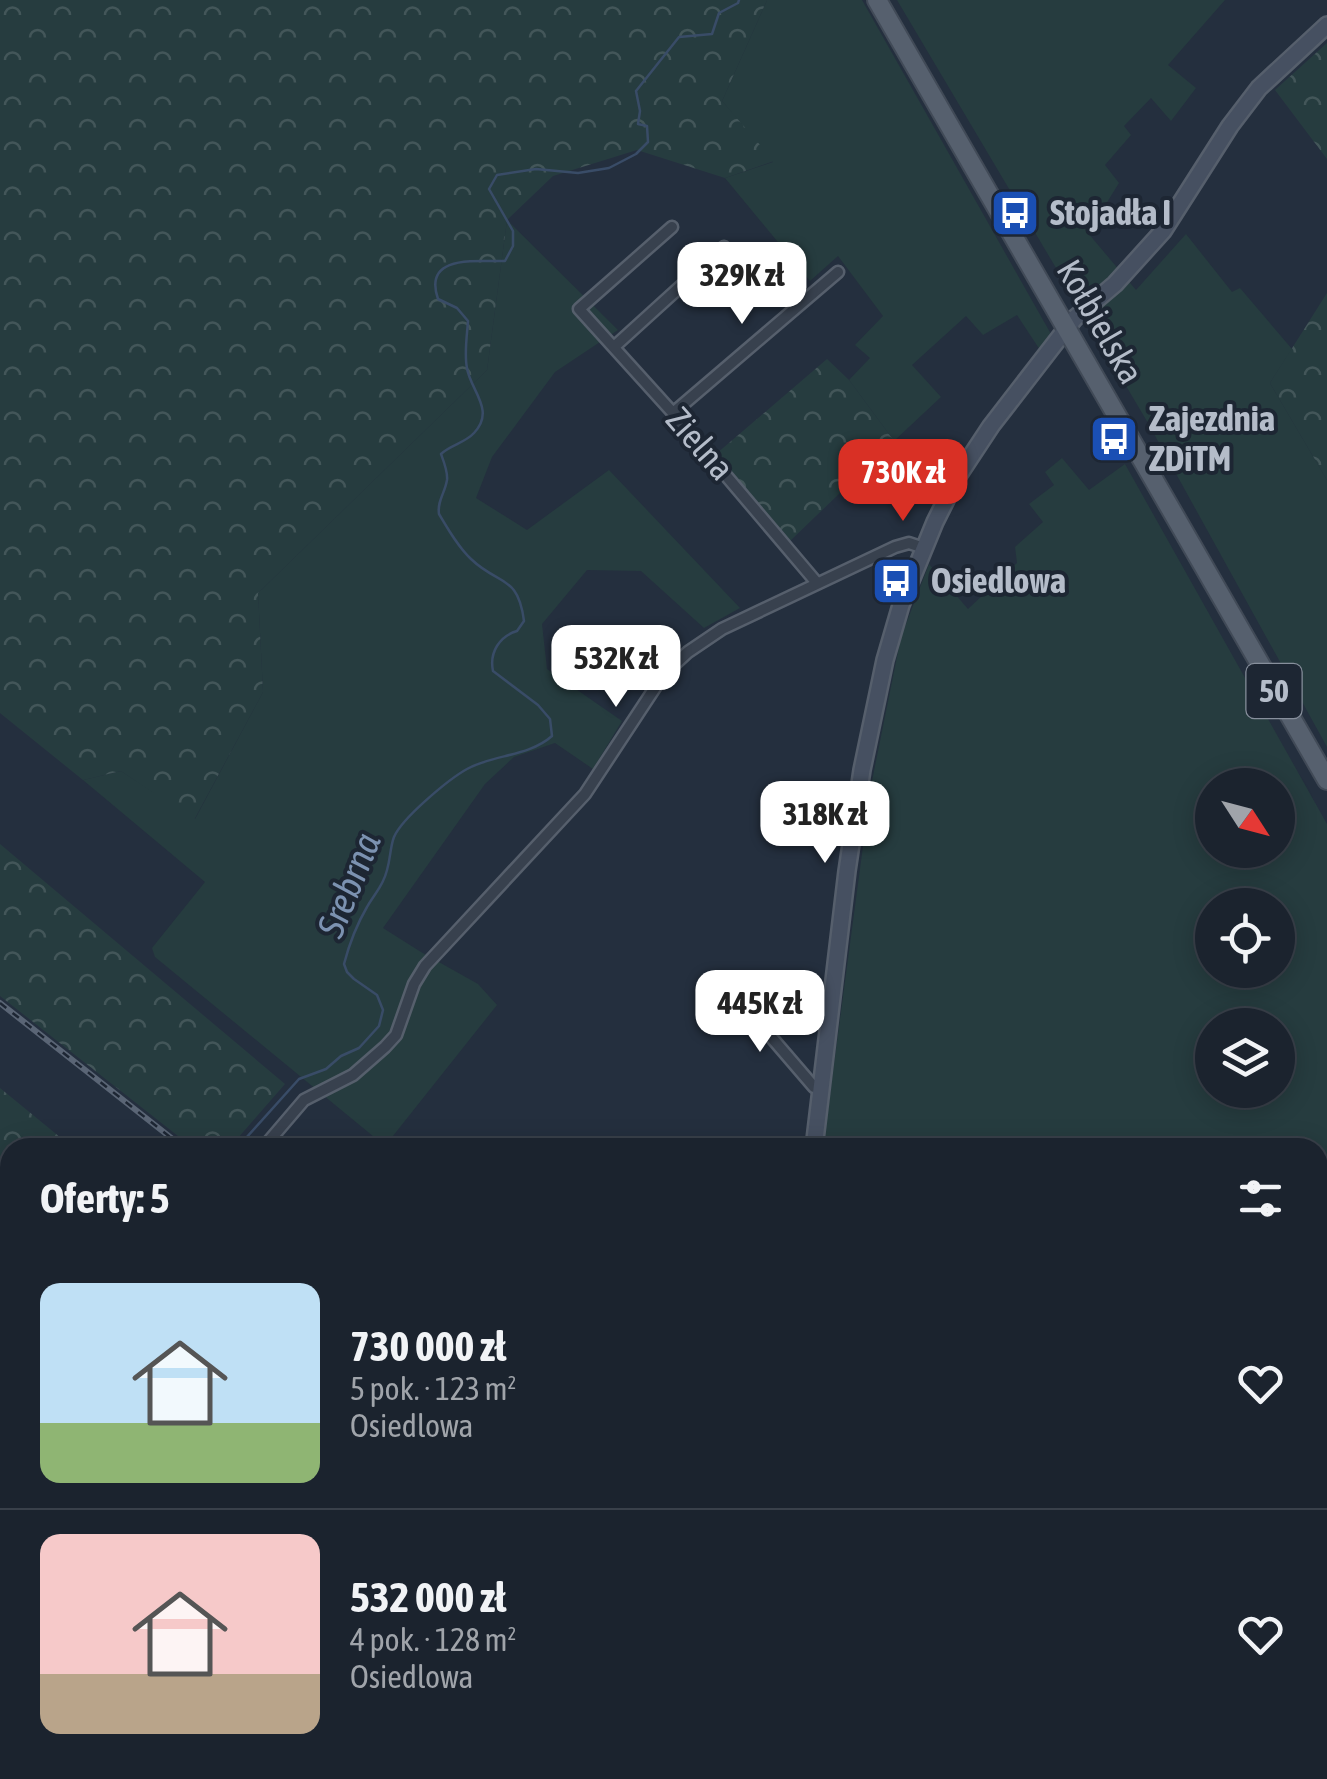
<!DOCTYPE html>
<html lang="pl">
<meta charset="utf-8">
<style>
body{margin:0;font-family:"Asap Condensed",sans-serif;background:#282f3a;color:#f1f3f6;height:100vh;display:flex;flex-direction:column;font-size:38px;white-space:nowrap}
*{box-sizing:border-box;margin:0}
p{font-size:32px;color:#a0a4aa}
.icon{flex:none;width:55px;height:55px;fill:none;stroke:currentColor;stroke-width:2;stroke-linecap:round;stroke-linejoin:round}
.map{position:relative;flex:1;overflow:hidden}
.sheet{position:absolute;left:0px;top:1138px;width:1328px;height:642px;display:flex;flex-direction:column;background:#1b232e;border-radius:30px 30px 0 0;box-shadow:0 5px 25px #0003,0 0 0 2px #39404a}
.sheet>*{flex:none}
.needle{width:65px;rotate:126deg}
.buttons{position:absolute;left:1195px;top:768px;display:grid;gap:20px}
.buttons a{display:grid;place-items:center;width:100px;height:100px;border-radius:50%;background:#1b232e;box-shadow:0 5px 25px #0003,0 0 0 2px #39404a;font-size:50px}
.price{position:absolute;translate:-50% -85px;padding:0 22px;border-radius:20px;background:#fff;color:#222;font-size:32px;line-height:65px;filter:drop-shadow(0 2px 5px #0008)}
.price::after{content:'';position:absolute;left:50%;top:60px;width:30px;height:22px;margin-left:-15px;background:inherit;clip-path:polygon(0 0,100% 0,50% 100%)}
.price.current{background:#d93025;color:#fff}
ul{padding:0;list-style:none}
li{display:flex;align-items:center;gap:30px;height:250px;padding:0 40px}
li+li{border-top:2px solid #39404a}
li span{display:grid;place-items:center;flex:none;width:280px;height:200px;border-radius:20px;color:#555}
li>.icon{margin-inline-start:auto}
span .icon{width:120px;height:120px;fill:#fffc;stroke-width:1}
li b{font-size:42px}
h2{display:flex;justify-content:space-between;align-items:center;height:120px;padding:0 40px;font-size:42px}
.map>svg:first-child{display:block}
.grass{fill:#263c3f;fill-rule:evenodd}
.forest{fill:url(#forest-crowns)}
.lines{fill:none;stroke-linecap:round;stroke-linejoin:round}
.stream{stroke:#394c67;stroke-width:2.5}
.street-casing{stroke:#565f6c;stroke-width:15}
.secondary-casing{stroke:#565f6c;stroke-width:20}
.primary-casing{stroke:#414a57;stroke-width:22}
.street{stroke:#38414e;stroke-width:10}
.secondary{stroke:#465061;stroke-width:15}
.primary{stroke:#56606e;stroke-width:18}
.rail-casing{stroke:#5a6575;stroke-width:6}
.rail{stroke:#1d2633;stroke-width:2.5;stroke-dasharray:8;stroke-linecap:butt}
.labels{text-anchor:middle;stroke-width:8;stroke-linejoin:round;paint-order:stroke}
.shield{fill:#1d2633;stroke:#878f9c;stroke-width:2.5}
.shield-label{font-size:32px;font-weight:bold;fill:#b4bcc9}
.poi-label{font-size:35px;font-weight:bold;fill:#b4bcc9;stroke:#1d2633;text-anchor:start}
.street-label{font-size:35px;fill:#b4bcc9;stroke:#1d2633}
.water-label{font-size:38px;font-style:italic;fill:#7c92b1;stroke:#1d2633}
</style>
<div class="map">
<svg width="1327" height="1779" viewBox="0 0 1327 1779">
<defs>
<pattern id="forest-crowns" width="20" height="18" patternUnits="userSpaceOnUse" patternTransform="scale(2.5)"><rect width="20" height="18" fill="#263c3f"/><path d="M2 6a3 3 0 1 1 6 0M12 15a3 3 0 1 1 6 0" fill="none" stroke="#435659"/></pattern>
</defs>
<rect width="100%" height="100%" fill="#242f3e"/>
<!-- grass -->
<path class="grass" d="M767,0H862L1051,334L1040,350L1017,315L983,335L966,316L912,365L941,397L894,441L849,380L870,358L855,345L883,316L838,256L810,281L725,178L773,162L722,101Z
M897,0H1225L1168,65L1196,88L1171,121L1151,98L1124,126L1131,135L1105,165L1119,183L1088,233L1136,290L1186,234L1232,292L1240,288L1292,349L1270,383L1327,480V747L1148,423Z
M507,220L618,330L555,372L492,457L476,498L527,530L609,470L740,608L704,628L641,571L587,570L542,624L547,669L622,721L593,769L555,743L514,757L485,784L383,928L421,952L478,984L497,1005L385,1146L155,957L152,948L205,882L83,780L121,771L195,819L263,692L258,593L487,370Z
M1062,458L1089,490L1125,464L1327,824V1285L1318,1290V1148L823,1147L871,786L901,637L929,564L968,609L1017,563L1015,547L1043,522L1029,504L1054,485L1045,472ZM1212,785H1278V850H1212ZM1212,905H1278V970H1212ZM1212,1025H1278V1090H1212Z
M1327,1322V1779H1045L1034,1770H1318V1328Z"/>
<!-- forest -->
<path class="forest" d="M0,0H767L722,101L774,161L725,178L637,150L553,176L507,220L487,370L258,593L263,692L194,820L121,771L83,780L0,713Z
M1327,43V159L1275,90Z
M1327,293V480L1270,383Z
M827,359L849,380L894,441L790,541L716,454Z
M0,844L285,1084L230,1147H192L0,996Z
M0,1088L72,1147L10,1148V1557L0,1572Z"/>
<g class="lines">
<!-- stream -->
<path class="stream" d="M237,1148L299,1079L326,1069L341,1056L359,1048L379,1026L383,1010L377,995L354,979L347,972L344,964C349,945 357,924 367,907C372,898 379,890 383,881C391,865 389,850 394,837C402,818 449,779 467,769C494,754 528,757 552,736L550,719L538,705L493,671C489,652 500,636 517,631L524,621C518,574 499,586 471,559C458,547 448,529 439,514C437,501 445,493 447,480C448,472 444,462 441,454C450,445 465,443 474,433C496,410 470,390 467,368C464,354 467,336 468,321L457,308L438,299C422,253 480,262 505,261L513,246V231L489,189L497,175L536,169L578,173L609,168L636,154L648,142L647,126L638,124L640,111L636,91L679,37L712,34L719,13L738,3L739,0
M0,1519L10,1512
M908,1770L919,1779"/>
<!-- street casing -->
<g class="street-casing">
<path id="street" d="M672,227L579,309L673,413L817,583
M615,346L724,247
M673,413L838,272
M723,981L814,1087L822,1089
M263,1148L304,1100L353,1075L385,1047L396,1035L414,984L425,966L585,794L664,674L688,652L722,629L895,547L909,543L924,548
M1318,1306L1327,1301
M448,1770L449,1779
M930,1770L942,1779
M58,1779L64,1770"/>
</g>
<!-- secondary casing -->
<g class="secondary-casing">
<path id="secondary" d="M814,1148L847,871L862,770L885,660L901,605L935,522L958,476L991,426L1066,329L1075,318L1115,284L1163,231L1230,126L1259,88L1327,25
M731,1779L732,1770"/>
</g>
<!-- primary casing -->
<g class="primary-casing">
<path id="primary" d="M877,0L1327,780"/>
</g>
<!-- street -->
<use href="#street" class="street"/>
<!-- secondary -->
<use href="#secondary" class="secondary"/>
<!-- primary -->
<use href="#primary" class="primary"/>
<!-- rail casing -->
<g class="rail-casing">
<path id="rail" d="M0,1003L184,1148
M988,1770L1000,1779"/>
</g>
<!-- rail -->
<use href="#rail" class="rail"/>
</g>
<!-- icons -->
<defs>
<g id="bus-square" transform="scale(2.5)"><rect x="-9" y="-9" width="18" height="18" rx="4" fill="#1a4fb4" stroke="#1d2633"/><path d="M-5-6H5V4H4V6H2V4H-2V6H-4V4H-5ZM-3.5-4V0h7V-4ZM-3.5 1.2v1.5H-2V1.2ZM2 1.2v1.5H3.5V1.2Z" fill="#fff"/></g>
</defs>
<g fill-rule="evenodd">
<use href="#bus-square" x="1015" y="213"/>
<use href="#bus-square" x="1114" y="439"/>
<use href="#bus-square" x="896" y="581"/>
</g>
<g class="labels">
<!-- shield labels -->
<rect class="shield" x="1246.5" y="664" width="55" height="54" rx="8"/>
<g class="shield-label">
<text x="1274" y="702">50</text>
</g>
<!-- poi labels -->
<g class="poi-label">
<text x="1050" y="225">Stojadła I</text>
<text x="1149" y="431">Zajezdnia<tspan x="1149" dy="40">ZDiTM</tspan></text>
<text x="931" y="593">Osiedlowa</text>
</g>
<!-- street labels -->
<g class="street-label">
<text transform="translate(1100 322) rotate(60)" y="12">Kołbielska</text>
<text transform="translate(700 444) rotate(49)" y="12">Zielna</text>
</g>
<!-- water labels -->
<g class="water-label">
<text transform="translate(349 885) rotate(-68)" y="13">Srebrna</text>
</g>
</g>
</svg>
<div class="buttons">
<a><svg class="needle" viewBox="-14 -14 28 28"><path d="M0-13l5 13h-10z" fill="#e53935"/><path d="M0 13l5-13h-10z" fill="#a0a4aa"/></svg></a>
<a><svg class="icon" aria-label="locate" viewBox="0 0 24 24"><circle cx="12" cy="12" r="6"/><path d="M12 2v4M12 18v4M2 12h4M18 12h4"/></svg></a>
<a><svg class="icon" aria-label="layers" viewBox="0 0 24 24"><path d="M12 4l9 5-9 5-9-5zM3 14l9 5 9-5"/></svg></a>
</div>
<b class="price" style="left:742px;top:327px">329K zł</b>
<b class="price current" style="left:903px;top:524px">730K zł</b>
<b class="price" style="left:616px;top:710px">532K zł</b>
<b class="price" style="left:825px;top:866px">318K zł</b>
<b class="price" style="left:760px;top:1055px">445K zł</b>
<section class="sheet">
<h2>Oferty: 5<svg class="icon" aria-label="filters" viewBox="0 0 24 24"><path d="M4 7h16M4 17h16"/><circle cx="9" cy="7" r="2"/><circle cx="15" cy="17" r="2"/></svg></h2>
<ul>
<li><span style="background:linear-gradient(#bfe0f5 70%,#8fb573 0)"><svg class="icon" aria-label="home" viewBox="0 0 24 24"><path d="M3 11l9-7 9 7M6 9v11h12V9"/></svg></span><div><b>730 000 zł</b><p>5 pok. · 123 m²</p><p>Osiedlowa</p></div><svg class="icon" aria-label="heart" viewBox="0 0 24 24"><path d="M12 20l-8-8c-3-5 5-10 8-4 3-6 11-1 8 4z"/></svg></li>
<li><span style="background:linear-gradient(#f6c9c9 70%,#b9a48a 0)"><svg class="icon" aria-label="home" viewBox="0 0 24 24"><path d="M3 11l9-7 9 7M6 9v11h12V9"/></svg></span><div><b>532 000 zł</b><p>4 pok. · 128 m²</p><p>Osiedlowa</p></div><svg class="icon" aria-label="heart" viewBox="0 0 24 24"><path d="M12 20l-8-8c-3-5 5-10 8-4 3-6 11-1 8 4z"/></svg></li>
</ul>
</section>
</div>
